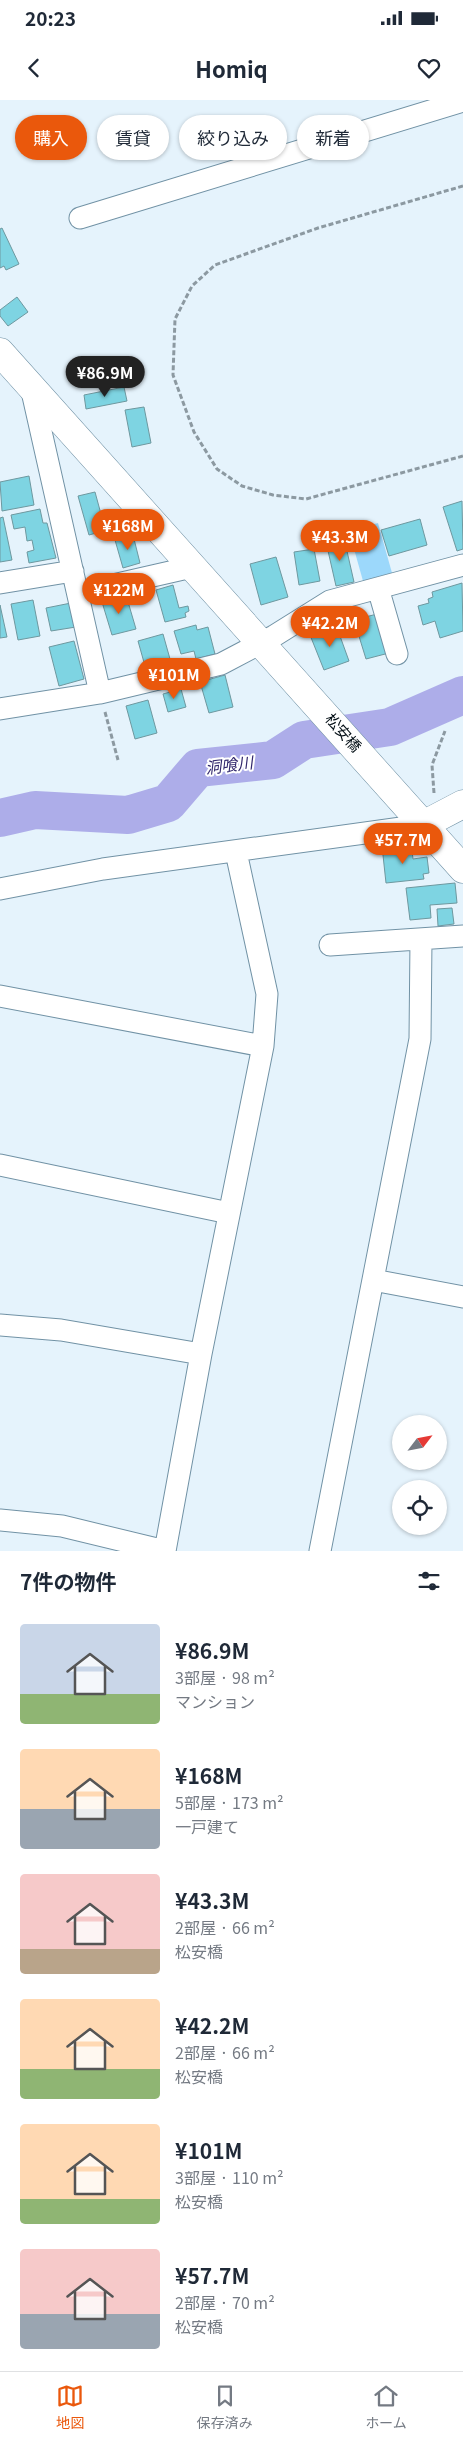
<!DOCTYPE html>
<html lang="ja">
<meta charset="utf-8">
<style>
body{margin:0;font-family:Georgia,"Noto Sans JP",serif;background:#f6f6f7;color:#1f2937;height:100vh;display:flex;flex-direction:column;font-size:19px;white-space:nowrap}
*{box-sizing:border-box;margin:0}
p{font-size:16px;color:#747a83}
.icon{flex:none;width:28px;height:28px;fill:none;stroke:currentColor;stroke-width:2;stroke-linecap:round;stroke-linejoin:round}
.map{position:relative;height:1451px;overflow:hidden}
.side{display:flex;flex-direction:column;background:#fff;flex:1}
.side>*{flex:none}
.hud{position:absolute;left:15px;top:15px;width:434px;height:45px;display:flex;gap:10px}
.needle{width:32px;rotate:58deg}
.buttons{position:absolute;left:392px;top:1315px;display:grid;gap:10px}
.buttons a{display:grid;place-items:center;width:55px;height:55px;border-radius:50%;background:#fff;box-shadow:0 1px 4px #0004;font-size:25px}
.price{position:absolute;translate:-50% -42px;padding:0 11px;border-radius:18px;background:#ea580c;color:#fff;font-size:16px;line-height:32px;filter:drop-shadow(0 1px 2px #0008)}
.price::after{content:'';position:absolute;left:50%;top:30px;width:15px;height:11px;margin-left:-8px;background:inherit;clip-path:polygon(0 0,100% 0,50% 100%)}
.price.active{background:#222;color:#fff}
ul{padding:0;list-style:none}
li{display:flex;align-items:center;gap:15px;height:125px;padding:0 20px}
li span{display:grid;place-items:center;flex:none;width:140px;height:100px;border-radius:5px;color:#555}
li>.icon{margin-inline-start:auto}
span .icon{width:60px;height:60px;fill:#fffc;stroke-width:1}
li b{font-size:21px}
h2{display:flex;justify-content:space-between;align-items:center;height:60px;padding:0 20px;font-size:21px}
.tag{padding:0 18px;border-radius:22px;background:#fff;box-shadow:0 1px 4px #0004;font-size:18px;line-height:45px}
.tag.active{background:#ea580c;color:#fff}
.status{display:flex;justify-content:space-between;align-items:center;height:35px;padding:0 25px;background:#fff;direction:ltr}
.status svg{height:14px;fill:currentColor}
header{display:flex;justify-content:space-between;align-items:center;height:65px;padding:0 20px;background:#fff;font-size:22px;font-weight:700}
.tab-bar{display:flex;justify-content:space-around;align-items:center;height:70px;border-top:1px solid #e0e1e3;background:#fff;font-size:14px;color:#747a83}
.tab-bar a{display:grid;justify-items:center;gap:2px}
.tab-bar .active{color:#ea580c}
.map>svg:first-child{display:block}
.green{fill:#9cd8fb}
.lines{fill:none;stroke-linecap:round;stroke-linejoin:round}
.river{stroke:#adade9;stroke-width:38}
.building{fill:#7ed4e2;stroke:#6e989f}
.street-casing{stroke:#7192a5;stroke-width:23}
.secondary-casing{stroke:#7192a5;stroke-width:29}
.path{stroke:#8c99a1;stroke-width:3;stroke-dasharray:5 2.5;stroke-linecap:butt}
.street{stroke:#fff;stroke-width:21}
.secondary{stroke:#fff;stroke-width:28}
.labels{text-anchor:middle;stroke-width:4;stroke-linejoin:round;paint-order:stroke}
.street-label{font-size:15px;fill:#030e15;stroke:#fff}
.water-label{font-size:16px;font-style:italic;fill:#31276c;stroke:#fff}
</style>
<div class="status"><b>20:23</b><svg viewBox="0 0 49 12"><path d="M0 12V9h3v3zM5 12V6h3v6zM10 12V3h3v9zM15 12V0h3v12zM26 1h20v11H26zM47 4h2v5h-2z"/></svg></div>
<header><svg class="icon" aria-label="back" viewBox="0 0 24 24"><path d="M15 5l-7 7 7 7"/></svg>Homiq<svg class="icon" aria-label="heart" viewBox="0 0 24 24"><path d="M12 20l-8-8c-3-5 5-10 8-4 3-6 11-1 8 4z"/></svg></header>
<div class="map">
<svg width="463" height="1451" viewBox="0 0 463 1451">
<rect width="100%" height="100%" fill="#e5f3fc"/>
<!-- green -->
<path class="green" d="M378,423L392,473L363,481L349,431Z"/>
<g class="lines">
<!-- river -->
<path class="river" d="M0,718L35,710L128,715L168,703L198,668L273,660L304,640L390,627L463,595"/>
</g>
<!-- building -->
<path class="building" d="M2,128L19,164L6,170L4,166L0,168V129Z
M17,197L28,212L8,226L0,216V210Z
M124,287L127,301L86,309L84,295Z
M144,307L151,343L132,347L125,310Z
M29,376L34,405L2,411L0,382Z
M95,392L101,414L110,412L114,428L89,435L78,396Z
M462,401L463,449L457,451L443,407Z
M40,409L43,423H47L56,458L29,463L27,452L34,450L32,440L27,441L25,427L14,429L11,415Z
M3,417L12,460L0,462V418Z
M420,419L427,445L389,456L381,430Z
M133,435L140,463L123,468L115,440Z
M344,438L354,482L336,486L326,442Z
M314,449L320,481L299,485L294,452Z
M276,457L288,497L261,505L250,464Z
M462,483L463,531L440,538L435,521L423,525L418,506L429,503L428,499L433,497L432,492Z
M173,485L179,508L188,506L189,511L185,513L186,517L165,522L156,490Z
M126,495L136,529L112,535L102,502Z
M33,500L40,536L18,540L11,504Z
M71,503L76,527L51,531L46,508Z
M0,505L7,537L0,538Z
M377,514L389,553L366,559L354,520Z
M196,525L197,530L208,527L215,554L196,559L194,551L181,554L174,531Z
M336,525L349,561L324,570L310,535Z
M163,534L170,559L145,566L138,541Z
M74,541L84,579L59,586L49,547Z
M225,575L233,607L209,613L200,582Z
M181,589L186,607L168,612L163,594Z
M148,600L157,633L135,639L126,606Z
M404,744L405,752L412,751L413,759L427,757L429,773L423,774L424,779L386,783L382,746Z
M455,783L457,803L430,805L431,818L410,820L406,788Z
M452,808L454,824L438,826L437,809Z"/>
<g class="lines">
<!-- street casing -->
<g class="street-casing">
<path id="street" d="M80,118L463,1
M31,287L100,593
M0,483L73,471
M378,488L397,554
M78,493L192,467
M0,609L100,593L221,564L274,536L330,501L463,465
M236,752L267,894L263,946
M0,789L103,769L423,725
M330,845L463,836
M0,896L263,946L201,1254L165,1451L62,1426L0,1420
M0,1065L229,1113
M373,1180L463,1197
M0,1225L61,1230L201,1254
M320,1451L420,939L421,840"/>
</g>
<!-- secondary casing -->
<g class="secondary-casing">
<path id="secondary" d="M0,252L463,769
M423,725L463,704"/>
</g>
<!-- path -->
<path class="path" d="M463,86L318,128L215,165L192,186L175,219L173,275L194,332L217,369L242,386L273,395L306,399L463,356
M105,612L118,660
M434,693L432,665L445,631"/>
<!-- street -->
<use href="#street" class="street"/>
<!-- secondary -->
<use href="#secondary" class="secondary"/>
</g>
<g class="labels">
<!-- street labels -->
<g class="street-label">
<text transform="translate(343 633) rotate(48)" y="5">松安橋</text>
</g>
<!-- water labels -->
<g class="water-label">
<text transform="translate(229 665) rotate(-7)" y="6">洞喰川</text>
</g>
</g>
</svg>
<div class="buttons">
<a><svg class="needle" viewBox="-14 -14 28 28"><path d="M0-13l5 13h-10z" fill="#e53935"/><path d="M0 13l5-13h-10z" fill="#747a83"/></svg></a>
<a><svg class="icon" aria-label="locate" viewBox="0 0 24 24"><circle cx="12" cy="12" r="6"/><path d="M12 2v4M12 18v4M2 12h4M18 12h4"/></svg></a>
</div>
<b class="price active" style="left:105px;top:298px">¥86.9M</b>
<b class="price" style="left:128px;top:451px">¥168M</b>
<b class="price" style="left:340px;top:462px">¥43.3M</b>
<b class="price" style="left:119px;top:515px">¥122M</b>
<b class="price" style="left:330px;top:548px">¥42.2M</b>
<b class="price" style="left:174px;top:600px">¥101M</b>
<b class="price" style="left:403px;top:765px">¥57.7M</b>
<div class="hud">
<a class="tag active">購入</a>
<a class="tag">賃貸</a>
<a class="tag">絞り込み</a>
<a class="tag">新着</a>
</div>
</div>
<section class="side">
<h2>7件の物件<svg class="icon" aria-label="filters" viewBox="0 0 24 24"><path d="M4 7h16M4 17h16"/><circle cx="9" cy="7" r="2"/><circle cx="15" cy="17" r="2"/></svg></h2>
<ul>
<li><span style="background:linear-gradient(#c9d6e8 70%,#8fb573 0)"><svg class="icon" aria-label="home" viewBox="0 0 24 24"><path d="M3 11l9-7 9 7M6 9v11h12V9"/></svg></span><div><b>¥86.9M</b><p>3部屋 · 98 m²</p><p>マンション</p></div></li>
<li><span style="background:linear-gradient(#ffd9b3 60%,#9aa5b1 0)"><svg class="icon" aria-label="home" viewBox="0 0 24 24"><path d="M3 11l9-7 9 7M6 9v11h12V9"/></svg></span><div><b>¥168M</b><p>5部屋 · 173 m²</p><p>一戸建て</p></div></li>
<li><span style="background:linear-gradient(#f6c9c9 75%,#b9a48a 0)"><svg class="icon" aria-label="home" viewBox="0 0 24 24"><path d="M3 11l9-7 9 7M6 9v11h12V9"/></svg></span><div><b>¥43.3M</b><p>2部屋 · 66 m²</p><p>松安橋</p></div></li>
<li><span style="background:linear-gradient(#ffd9b3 70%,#8fb573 0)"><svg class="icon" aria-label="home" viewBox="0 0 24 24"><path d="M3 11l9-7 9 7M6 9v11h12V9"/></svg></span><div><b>¥42.2M</b><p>2部屋 · 66 m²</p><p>松安橋</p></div></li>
<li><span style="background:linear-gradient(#ffd9b3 75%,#8fb573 0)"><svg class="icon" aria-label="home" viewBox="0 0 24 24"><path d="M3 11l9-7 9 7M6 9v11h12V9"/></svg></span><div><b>¥101M</b><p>3部屋 · 110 m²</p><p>松安橋</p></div></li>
<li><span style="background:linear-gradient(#f6c9c9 65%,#9aa5b1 0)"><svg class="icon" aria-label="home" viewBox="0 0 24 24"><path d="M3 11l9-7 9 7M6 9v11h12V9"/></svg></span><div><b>¥57.7M</b><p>2部屋 · 70 m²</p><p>松安橋</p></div></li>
</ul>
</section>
<nav class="tab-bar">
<a class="active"><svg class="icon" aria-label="map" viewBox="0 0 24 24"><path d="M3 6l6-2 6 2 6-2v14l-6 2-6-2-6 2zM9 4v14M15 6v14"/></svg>地図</a>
<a><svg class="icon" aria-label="saved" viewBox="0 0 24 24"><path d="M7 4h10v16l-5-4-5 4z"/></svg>保存済み</a>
<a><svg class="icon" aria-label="home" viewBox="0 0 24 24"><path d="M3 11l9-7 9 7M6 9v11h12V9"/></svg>ホーム</a>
</nav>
